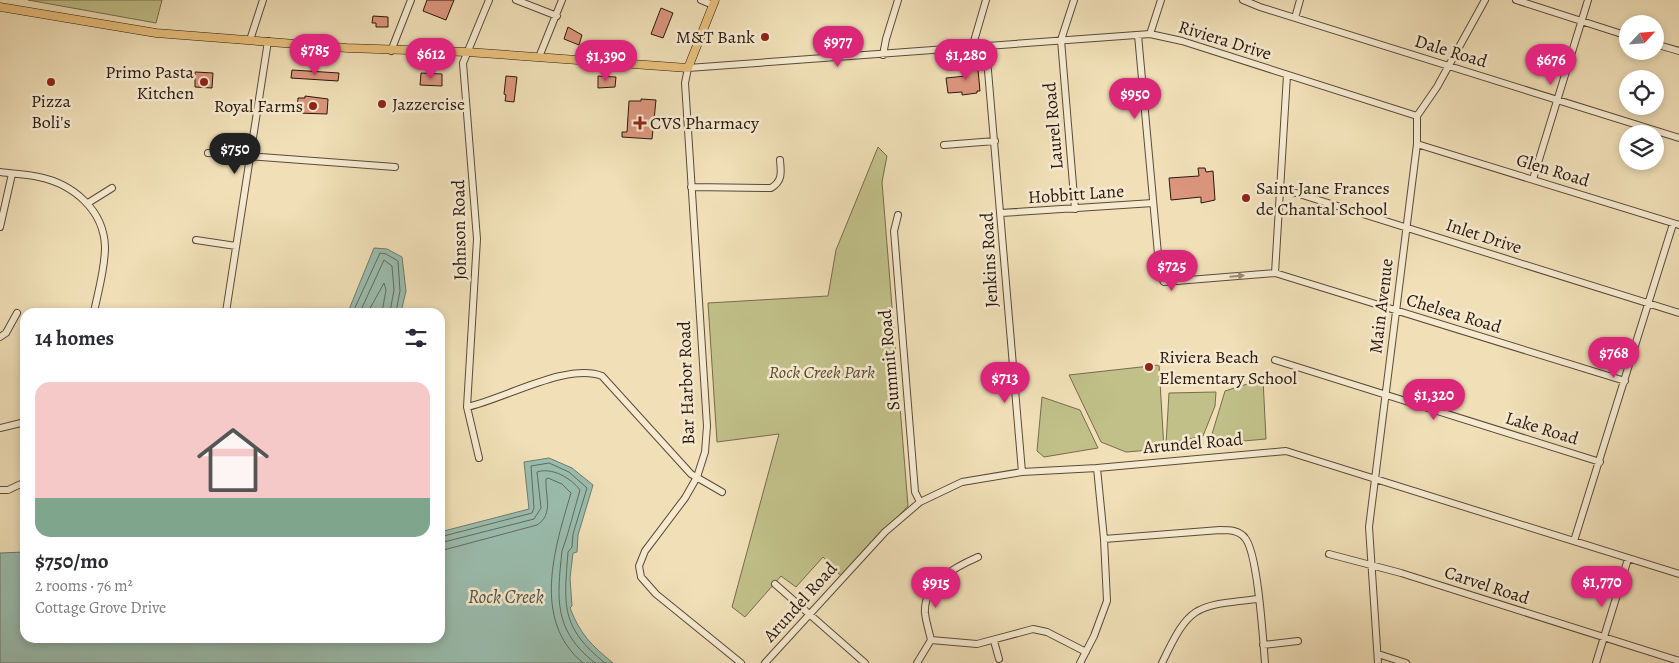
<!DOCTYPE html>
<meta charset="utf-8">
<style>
body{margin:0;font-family:Alegreya,serif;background:#f7f7f7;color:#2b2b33;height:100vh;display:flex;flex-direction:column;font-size:19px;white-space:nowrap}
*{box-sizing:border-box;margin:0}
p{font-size:16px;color:#7c7c81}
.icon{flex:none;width:28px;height:28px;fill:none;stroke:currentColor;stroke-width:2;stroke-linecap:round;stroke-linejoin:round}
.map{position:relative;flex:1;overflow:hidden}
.drawer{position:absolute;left:20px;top:308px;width:425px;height:335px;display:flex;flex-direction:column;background:#fff;border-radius:15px;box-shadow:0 2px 8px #0003}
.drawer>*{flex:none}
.needle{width:32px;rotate:64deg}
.fabs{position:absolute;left:1619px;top:15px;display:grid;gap:10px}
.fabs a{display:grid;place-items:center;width:45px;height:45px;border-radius:50%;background:#fff;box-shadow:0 2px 8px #0003;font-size:25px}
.price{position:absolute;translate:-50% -42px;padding:0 11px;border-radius:18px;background:#db2777;color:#fff;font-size:16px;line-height:32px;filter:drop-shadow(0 1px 2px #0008)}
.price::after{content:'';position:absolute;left:50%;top:30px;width:15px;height:11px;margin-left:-8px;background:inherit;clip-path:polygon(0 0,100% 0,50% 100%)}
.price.on{background:#222;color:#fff}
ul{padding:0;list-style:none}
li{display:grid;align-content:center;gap:10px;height:265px;padding:0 15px}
li span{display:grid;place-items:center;height:155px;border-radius:15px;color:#555}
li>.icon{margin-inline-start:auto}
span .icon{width:90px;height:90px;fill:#fffc;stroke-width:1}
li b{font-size:21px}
h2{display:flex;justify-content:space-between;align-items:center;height:60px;padding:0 15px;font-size:21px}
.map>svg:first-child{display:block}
.green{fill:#c1c089;stroke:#756c4c}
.water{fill:#9abdae;stroke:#6d7b6e}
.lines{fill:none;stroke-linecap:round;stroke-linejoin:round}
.shore{stroke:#626a5e;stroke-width:1}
.building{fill:#db967d;stroke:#29180e}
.minor-casing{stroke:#5b4a38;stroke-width:8}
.major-casing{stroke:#29180e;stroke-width:9}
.minor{stroke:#f5ead0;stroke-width:6}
.major{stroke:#e8c07c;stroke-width:8}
.oneway{fill:#998c79}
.poi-dot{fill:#8f2418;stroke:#f5ead0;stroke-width:2}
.labels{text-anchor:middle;stroke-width:5;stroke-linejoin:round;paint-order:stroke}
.poi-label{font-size:18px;fill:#29180e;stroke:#f5ead0;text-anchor:start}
.street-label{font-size:18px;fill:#29180e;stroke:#f5ead0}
.park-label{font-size:18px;font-style:italic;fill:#574a33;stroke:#f5ead0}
.water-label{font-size:19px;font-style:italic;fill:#515246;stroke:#f5ead0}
</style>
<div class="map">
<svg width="1679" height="663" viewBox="0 0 1679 663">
<rect width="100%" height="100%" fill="#f0dfb7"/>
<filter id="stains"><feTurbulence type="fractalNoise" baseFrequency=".004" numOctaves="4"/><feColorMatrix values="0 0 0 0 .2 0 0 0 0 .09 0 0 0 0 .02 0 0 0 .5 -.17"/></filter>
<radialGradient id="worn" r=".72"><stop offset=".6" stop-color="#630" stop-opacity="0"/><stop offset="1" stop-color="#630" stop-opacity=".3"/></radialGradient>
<!-- green -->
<path class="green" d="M28,0H162L156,23Z
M878,147L887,156L882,182L908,506L842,577L823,557L796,587L781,576L745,617L732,607L779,434L717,442L708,303L828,296L836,250Z
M1159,365L1164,449L1126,452L1101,442L1069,375Z
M1263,379L1266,439L1209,444L1225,391Z
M1216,392L1215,406L1203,436L1166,444L1169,393Z
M1042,397L1080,410L1098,448L1044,457L1037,451Z"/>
<!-- water -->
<path class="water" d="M374,248L387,249L402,257L406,291L401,312H348Z
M549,458L572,468L593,485L578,535L577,552L573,553L570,578L572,606L570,608C580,634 591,645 613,663H0V553L25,552V638H440V532L529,509L524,462Z"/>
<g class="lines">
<!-- shore -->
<path class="shore" d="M353,312L380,253L386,254L398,261L400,291L396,312
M360,312L384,260L392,266L394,290L390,312
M368,312L384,283L386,290L382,312
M440,537L532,513L534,508L531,466L549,463L569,472L587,488L573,534L572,547L568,552C564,605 560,627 605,663
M440,543L534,519L541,508L537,472C552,467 571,478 580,490C574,510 569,532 562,551C557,599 553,630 595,663
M440,551L537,525C554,514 545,496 546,479L548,478L562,484L571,493C555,547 531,620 583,663"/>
</g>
<!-- building -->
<path class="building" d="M427,0H454L446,20L423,11Z
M661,8L673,13L663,38L651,34Z
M373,16L388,17V27H376V23H372Z
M568,27L582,35L579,45L564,39Z
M977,59L980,91H977V93L962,95V92L948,93L946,78L966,76V74H969L968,61Z
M292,70L339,73L338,81L291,78Z
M195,72L213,73L212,88L195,87Z
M421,73L442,74V86L420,85Z
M506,76L517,77L514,102L505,101L506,95L504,94Z
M598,76L616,77L615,87L598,88Z
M305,96L328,99L327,114L297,113L298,98H305Z
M641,99L656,100L652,139L622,137V132H627L629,101H641Z
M1198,168H1205L1206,172L1213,171L1215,200L1201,203V197L1171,200L1169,178L1199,176Z"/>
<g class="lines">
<!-- minor casing -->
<g class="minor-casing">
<path id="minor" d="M516,0L557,16
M701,0L713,5
M1074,0L1061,40L1075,209
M1243,0L1260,7L1679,138
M1516,0L1628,36
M1295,18L1300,0
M1150,34L1161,0
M1138,35L1160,276L1164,282L1275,273L1625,381
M250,40L263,0
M1655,44L1679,51
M986,47L1022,472
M972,48L986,0
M391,51L411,0
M883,55L886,39L898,0
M539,57L562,0
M1417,144L1679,225
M944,145L995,141
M208,153L395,167
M0,172C13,174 26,174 39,177C73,184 104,210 105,247C105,269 98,292 94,312
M1533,179L1588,0
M691,187L771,188C783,181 781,172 780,160
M1280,188L1679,313
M88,203L112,188
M1001,213L1153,203
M898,215L894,231L915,492L920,502
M0,227L12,174
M196,240L236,246
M1275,273L1287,75
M196,312H201
M226,312L268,41
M0,337L6,333L17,313
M1275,360L1600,462
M467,407C504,399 568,362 602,376L691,474L722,492
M0,428L25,422
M479,458L467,407L477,239L463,63L489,0
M0,490H8L25,482
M1104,539L1220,530C1229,530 1239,530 1245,538C1258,553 1263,639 1265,663
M1574,541L1673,224
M1329,554L1401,573L1679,661
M775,584L865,663
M931,640L977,644L1033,629L1047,632L1086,652
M994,641L999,659
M1263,645L1298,641
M1378,654L1406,663
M741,663L656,594L641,577L639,566L645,551L685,498L697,477L705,452L707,426L685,83L688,68L1150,34L1182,41L1417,116
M765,663L885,532L920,502L962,482L1022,472L1097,468L1286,451L1679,574
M917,663L931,640C929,631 926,622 925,613C923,584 955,567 978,557
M1080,663L1094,636L1107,601L1104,539L1097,468
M1162,663C1190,604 1195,606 1258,599
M1378,663L1369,527L1417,144V116L1437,87L1485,0
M1596,663L1628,559"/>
</g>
<!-- major casing -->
<g class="major-casing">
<path id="major" d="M0,7L156,33L347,48L467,52L688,68L715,0"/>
</g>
<!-- minor -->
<use href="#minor" class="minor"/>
<!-- major -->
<use href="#major" class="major"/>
</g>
<!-- one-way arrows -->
<defs><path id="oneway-solid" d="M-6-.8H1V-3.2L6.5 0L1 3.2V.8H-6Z" transform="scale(1.25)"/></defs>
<use class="oneway" href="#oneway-solid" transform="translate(1237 276) rotate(-5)"/>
<!-- markers -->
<g class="poi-dot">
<circle cx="765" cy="37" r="5"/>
<circle cx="51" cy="82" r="5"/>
<circle cx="204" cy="82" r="5"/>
<circle cx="382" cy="104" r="5"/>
<circle cx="313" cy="106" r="5"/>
<path d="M637.5 115.5h5v5h5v5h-5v5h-5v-5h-5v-5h5z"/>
<circle cx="1246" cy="198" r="5"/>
<circle cx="1149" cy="367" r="5"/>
</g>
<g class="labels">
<!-- poi labels -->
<g class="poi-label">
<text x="755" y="43" text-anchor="end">M&amp;T Bank</text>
<text x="194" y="78" text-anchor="end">Primo Pasta<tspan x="194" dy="21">Kitchen</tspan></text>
<text x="51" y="107" text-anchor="middle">Pizza<tspan x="51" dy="21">Boli's</tspan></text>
<text x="392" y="110">Jazzercise</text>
<text x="303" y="112" text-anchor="end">Royal Farms</text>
<text x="650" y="129">CVS Pharmacy</text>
<text x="1256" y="194">Saint Jane Frances<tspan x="1256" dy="21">de Chantal School</tspan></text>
<text x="1159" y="363">Riviera Beach<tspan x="1159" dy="21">Elementary School</tspan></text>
</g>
<!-- street labels -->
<g class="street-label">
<text transform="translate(1225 40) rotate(17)" y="6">Riviera Drive</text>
<text transform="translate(1451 51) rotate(17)" y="6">Dale Road</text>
<text transform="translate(1053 126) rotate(-95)" y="6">Laurel Road</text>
<text transform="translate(1553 170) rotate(17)" y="6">Glen Road</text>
<text transform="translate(1076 194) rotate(-4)" y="6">Hobbitt Lane</text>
<text transform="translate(459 230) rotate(-91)" y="6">Johnson Road</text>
<text transform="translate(1484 236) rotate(18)" y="6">Inlet Drive</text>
<text transform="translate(989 260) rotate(-93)" y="6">Jenkins Road</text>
<text transform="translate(1381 306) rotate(-83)" y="6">Main Avenue</text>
<text transform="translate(1454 313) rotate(17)" y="6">Chelsea Road</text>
<text transform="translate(889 360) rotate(-95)" y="6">Summit Road</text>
<text transform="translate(686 383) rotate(-92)" y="6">Bar Harbor Road</text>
<text transform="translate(1542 428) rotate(17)" y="6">Lake Road</text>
<text transform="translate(1193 443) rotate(-5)" y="6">Arundel Road</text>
<text transform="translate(1487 585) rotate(18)" y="6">Carvel Road</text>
<text transform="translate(800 602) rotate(-48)" y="6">Arundel Road</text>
</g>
<!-- park labels -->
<g class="park-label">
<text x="822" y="378">Rock Creek Park</text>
</g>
<!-- water labels -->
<g class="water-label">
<text x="506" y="603">Rock Creek</text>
</g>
</g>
<rect width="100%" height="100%" filter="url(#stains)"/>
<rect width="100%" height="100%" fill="url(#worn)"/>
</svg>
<div class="fabs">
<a><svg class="needle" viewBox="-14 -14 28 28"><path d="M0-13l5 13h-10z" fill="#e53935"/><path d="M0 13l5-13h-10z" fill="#7c7c81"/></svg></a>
<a><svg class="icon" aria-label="locate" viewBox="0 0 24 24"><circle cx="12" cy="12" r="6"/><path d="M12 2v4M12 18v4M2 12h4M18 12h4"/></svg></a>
<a><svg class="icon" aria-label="layers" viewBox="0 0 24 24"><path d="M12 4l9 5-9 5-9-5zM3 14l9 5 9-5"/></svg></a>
</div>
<b class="price" style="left:838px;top:68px">$977</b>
<b class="price" style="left:315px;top:76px">$785</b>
<b class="price" style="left:431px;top:80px">$612</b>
<b class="price" style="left:966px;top:81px">$1,280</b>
<b class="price" style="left:606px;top:82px">$1,390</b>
<b class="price" style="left:1551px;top:86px">$676</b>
<b class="price" style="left:1135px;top:120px">$950</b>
<b class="price on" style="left:235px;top:175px">$750</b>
<b class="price" style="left:1172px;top:292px">$725</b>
<b class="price" style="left:1614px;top:379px">$768</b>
<b class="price" style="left:1005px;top:404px">$713</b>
<b class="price" style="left:1434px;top:421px">$1,320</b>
<b class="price" style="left:1602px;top:608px">$1,770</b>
<b class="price" style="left:936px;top:609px">$915</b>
<section class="drawer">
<h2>14 homes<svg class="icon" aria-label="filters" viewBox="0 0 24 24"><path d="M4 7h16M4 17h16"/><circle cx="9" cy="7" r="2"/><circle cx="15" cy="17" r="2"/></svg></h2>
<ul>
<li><span style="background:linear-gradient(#f6c9c9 75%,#7fa58c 0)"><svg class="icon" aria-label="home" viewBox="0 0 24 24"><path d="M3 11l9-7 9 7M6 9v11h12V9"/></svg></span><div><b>$750/mo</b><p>2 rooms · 76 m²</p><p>Cottage Grove Drive</p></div></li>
</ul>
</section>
</div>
